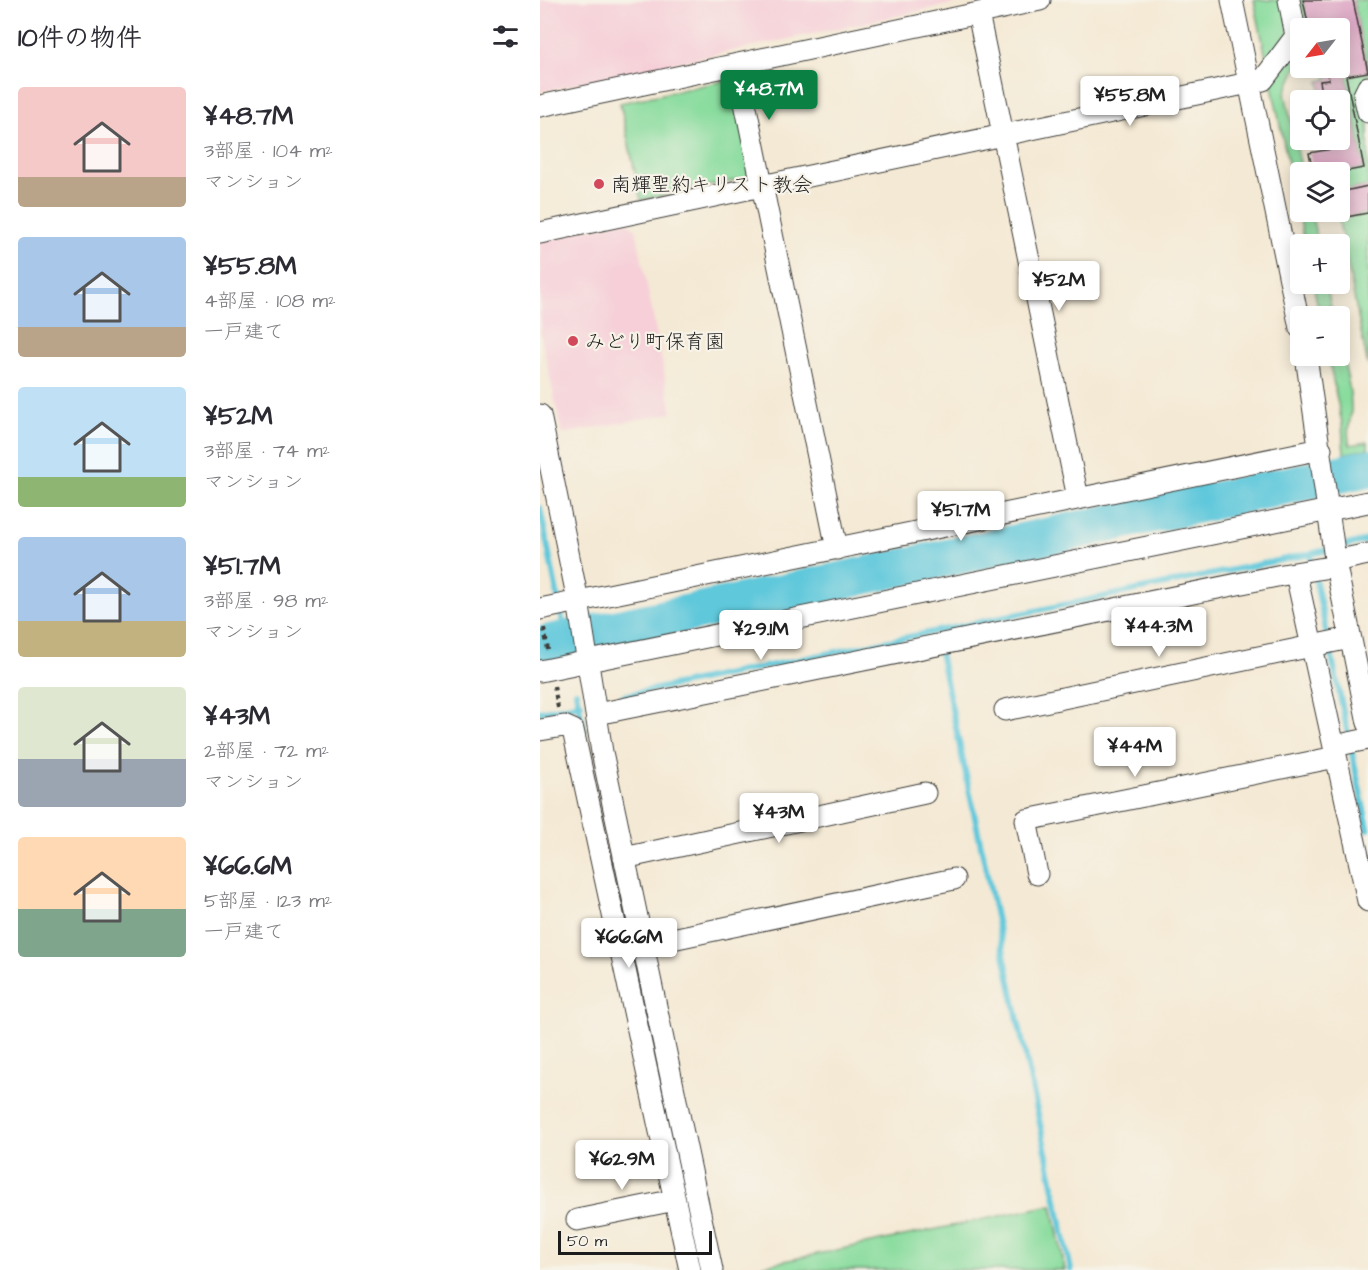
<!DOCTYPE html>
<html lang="ja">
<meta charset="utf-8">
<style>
body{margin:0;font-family:"Architects Daughter","Klee One",sans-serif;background:#f7f7f7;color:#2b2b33;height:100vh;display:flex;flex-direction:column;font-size:22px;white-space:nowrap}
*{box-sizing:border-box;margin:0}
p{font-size:20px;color:#7c7c81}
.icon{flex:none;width:33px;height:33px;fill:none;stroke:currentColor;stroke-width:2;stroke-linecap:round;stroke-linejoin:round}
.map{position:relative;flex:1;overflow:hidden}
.details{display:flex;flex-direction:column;background:#fff;width:540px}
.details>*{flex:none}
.needle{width:39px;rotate:239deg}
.tools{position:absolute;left:750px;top:18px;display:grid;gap:12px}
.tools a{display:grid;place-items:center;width:60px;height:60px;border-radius:6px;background:#fff;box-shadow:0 3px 15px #0003;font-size:30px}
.scale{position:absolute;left:18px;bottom:15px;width:154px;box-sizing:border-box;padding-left:6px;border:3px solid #1c1c1c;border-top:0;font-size:16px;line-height:21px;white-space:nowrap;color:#1c1c1c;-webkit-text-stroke:4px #f7f3e8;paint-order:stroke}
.price{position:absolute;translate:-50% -51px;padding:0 14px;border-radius:6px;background:#fff;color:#222;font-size:20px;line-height:39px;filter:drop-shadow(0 2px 3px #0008)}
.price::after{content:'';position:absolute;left:50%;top:36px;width:18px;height:14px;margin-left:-9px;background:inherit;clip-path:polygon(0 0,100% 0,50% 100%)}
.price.on{background:#0b8043;color:#fff}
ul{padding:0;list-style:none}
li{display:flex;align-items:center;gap:18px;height:150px;padding:0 18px}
li span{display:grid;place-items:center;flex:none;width:168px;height:120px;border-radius:6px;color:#555}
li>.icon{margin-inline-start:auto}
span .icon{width:72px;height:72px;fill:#fffc;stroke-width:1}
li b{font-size:26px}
h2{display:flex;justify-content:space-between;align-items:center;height:72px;padding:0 18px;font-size:26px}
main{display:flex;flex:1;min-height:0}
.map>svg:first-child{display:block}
.built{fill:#f6cfd8}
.green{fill:#89dc9e;stroke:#527c5d;stroke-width:1.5}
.water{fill:#5fc8db;stroke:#3e727c;stroke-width:1.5}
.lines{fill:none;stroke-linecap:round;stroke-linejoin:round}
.stream{stroke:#5fc8db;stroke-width:6}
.river{stroke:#5fc8db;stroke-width:38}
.building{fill:#d898be}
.minor-casing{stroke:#3c3b38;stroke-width:23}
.path{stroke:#3c3b38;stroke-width:4;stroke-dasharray:4.5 4.5;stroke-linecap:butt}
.minor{stroke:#fff;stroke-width:21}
.poi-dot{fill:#d1495b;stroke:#f7f3e8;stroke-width:2}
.labels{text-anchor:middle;stroke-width:4.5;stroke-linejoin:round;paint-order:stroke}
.poi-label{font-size:20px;fill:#1c1c1c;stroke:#f7f3e8;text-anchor:start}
</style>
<main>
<section class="details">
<h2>10件の物件<svg class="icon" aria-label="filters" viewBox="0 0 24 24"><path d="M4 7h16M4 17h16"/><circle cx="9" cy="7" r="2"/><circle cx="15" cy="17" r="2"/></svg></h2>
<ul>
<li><span style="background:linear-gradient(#f6c9c9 75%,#b9a48a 0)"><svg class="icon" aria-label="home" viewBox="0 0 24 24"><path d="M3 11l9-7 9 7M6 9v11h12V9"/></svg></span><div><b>¥48.7M</b><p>3部屋 · 104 m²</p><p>マンション</p></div></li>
<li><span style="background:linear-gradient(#a9c7e8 75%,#b9a48a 0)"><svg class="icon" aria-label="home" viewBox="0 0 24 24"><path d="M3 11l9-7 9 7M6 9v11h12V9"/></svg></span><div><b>¥55.8M</b><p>4部屋 · 108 m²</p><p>一戸建て</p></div></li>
<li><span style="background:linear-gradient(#bfe0f5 75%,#8fb573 0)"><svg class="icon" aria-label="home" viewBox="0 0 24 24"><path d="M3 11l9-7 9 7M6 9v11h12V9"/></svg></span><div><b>¥52M</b><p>3部屋 · 74 m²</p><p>マンション</p></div></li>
<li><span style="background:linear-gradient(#a9c7e8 70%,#c2b280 0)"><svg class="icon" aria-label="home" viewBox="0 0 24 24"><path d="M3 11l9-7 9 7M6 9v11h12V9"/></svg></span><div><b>¥51.7M</b><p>3部屋 · 98 m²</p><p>マンション</p></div></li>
<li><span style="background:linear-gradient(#dfe7d0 60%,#9aa5b1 0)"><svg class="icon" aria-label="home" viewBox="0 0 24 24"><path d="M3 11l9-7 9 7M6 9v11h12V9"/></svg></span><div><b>¥43M</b><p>2部屋 · 72 m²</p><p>マンション</p></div></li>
<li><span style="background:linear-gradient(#ffd9b3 60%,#7fa58c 0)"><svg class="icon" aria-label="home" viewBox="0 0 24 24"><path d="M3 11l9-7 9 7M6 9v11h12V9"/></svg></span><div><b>¥66.6M</b><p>5部屋 · 123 m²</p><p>一戸建て</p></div></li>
</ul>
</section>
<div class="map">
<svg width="828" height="1270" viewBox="0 0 828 1270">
<rect width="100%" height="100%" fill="#f7f3e8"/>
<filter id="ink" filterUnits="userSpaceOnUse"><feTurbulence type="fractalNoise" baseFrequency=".0167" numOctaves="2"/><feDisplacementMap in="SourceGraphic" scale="12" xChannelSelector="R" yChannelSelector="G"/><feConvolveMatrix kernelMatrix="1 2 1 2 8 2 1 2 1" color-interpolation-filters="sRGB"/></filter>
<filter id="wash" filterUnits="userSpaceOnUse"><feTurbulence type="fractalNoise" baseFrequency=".008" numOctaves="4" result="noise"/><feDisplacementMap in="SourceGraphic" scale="24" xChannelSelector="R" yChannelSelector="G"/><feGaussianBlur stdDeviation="1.35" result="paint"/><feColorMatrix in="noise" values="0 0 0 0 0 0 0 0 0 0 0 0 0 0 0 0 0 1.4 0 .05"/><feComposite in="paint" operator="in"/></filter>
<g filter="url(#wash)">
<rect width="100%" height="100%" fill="#f4e9d4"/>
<!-- built -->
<path class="built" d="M0,0H431L0,92Z
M86,221L96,229L132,413L22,434L0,330V239Z"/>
<!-- green -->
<path class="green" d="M714,0H763L769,28H760V60L745,93L762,172L760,212H771L778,244H765Z
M813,0H828V186L800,192V187L804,186L802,172L824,168L807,77L780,82L783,100L779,81L787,79L784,68H787L790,79L828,72Z
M183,81L193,87L212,170L207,178L101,200L80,103Z
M800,208L802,218L828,213V366L797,212Z
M773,284H786L793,316H780Z
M800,344C804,366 812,389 811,412C810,426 806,430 810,445L828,442V449L804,454L802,423L788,356H800Z
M512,1205L525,1270H201Z"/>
<!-- water -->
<path class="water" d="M828,449V480L822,482L804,469V454Z"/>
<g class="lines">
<!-- stream -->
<path class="stream" d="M0,508L28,649
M770,554L828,829
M399,648L531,1270
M36,692L44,732
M83,696L770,554L828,540
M0,712L41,704"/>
<!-- river -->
<path class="river" d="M0,645L828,468"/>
</g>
<g id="blocks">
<!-- building -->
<path class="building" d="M763,0H813L828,72L806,76L824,168L802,172L804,186L800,187V172H773L769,153L792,149L790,140H800V100H783L780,81L789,80L787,68H800V28H769Z
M828,186V213L801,218L800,192Z"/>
</g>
</g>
<g filter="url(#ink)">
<use href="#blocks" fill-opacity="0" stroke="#3c3b38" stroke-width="1.5"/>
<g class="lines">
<!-- minor casing -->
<g class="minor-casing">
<path id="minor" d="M692,0L760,328
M438,13L538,498
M197,64L297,549
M828,87L824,95L828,112
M0,106L500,0
M0,233L723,80L756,36L749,0
M766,356L796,566L828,723
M0,415L38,601L62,752L172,1270
M795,561L828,554
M756,574L828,901
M0,609L781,449
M0,671L828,502
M465,710L810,638
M57,714L742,575L796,566
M0,730L24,726L33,730L150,1270
M794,746L828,739
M84,858L385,793
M497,874L486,820L796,757
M104,945L414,879
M37,1220L135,1200"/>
</g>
<!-- path -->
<path class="path" d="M4,628L8,650
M14,686L18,708"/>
<!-- minor -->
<use href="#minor" class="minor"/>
</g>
</g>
<!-- markers -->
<g class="poi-dot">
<circle cx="59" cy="184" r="6"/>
<circle cx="33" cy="341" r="6"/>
</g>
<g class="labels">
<!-- poi labels -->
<g class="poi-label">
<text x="71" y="191">南輝聖約キリスト教会</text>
<text x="45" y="348">みどり町保育園</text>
</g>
</g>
</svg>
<div class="tools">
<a><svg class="needle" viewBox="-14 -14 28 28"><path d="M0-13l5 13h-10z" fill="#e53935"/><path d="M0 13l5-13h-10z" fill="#7c7c81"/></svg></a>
<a><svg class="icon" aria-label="locate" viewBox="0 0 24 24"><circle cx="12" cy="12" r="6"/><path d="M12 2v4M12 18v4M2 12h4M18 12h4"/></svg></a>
<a><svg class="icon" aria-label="layers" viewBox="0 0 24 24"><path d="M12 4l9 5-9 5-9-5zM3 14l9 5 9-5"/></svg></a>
<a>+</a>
<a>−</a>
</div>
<div class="scale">50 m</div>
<b class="price on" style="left:229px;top:121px">¥48.7M</b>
<b class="price" style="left:590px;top:127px">¥55.8M</b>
<b class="price" style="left:519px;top:312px">¥52M</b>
<b class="price" style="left:421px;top:542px">¥51.7M</b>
<b class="price" style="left:619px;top:658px">¥44.3M</b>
<b class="price" style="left:221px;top:661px">¥29.1M</b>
<b class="price" style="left:595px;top:778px">¥44M</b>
<b class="price" style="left:239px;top:844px">¥43M</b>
<b class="price" style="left:89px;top:969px">¥66.6M</b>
<b class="price" style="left:82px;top:1191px">¥62.9M</b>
</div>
</main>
